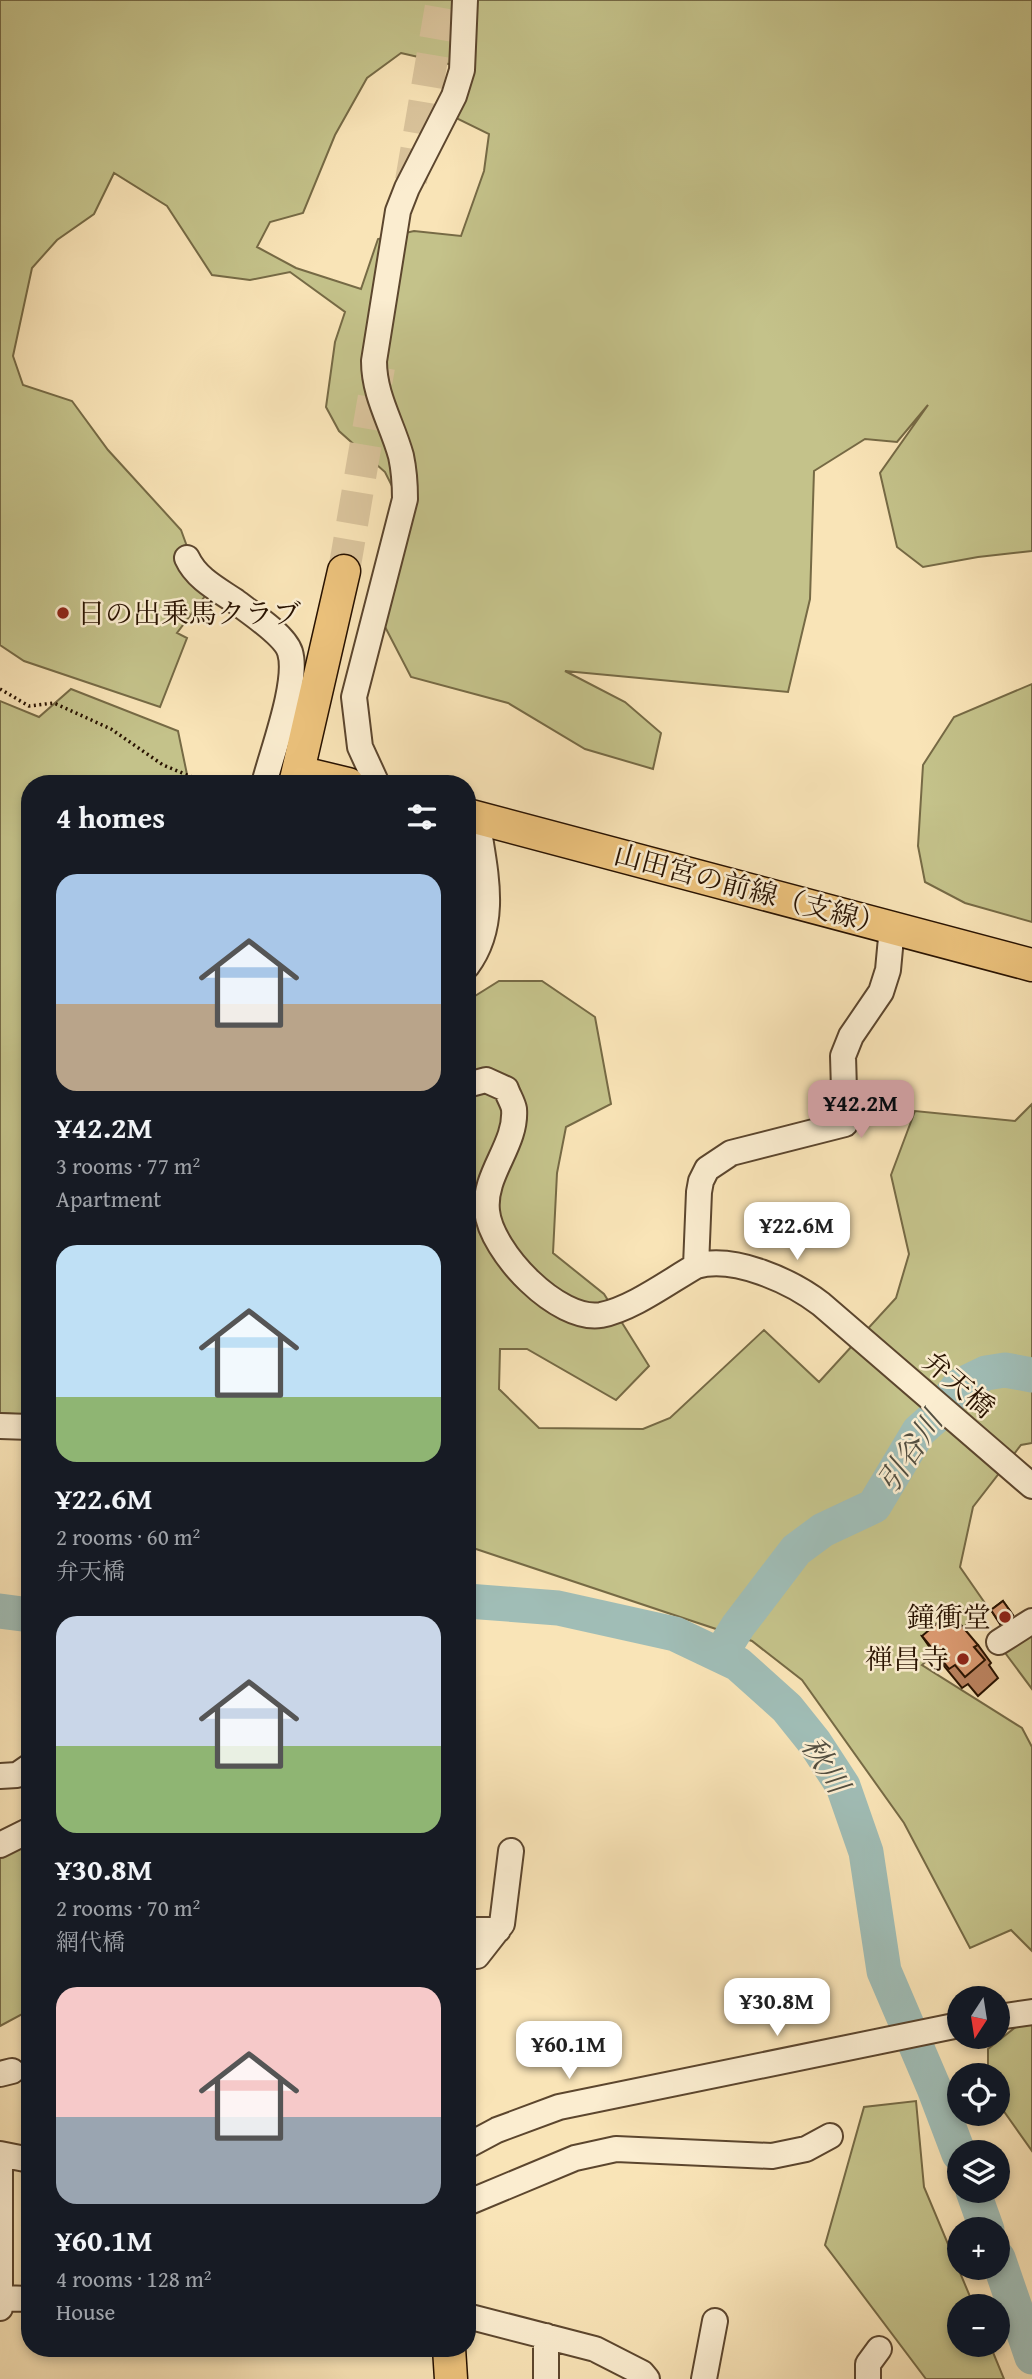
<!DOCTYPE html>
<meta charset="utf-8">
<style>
body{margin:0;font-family:"Gentium Book Plus","Noto Serif JP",serif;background:#20242c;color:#f1f3f6;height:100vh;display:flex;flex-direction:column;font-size:26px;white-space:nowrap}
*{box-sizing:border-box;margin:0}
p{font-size:23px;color:#9ea1a6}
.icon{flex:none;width:38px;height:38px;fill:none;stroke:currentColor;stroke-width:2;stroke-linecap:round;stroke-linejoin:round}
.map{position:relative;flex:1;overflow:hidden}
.panel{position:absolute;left:21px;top:775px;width:455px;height:1582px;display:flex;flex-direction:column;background:#171b24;border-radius:28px;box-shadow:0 4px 10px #0003}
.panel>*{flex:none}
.needle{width:46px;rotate:192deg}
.buttons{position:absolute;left:947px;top:1986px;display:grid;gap:14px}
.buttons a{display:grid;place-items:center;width:63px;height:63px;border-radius:50%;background:#171b24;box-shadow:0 4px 10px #0003;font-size:35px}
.price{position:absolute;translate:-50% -60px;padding:0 16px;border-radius:14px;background:#fff;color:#222;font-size:23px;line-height:46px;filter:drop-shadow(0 2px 4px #0008)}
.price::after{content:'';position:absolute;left:50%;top:42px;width:21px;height:16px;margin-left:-10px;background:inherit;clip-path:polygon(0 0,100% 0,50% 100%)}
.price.active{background:#c59692;color:#111}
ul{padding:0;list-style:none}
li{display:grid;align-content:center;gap:14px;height:371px;padding:0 35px}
li span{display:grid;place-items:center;height:217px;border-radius:21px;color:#555}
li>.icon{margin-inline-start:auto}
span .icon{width:126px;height:126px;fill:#fffc;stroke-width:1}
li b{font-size:30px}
h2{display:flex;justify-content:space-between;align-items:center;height:84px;padding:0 35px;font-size:30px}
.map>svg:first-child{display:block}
.green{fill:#c4c28a;stroke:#766a45;stroke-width:2;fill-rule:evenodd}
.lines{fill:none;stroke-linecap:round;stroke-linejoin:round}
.river{stroke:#a0bdb6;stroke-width:35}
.major-tunnel{stroke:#dac49c;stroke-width:32;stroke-dasharray:32 16;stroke-linecap:butt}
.minor-casing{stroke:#5c462e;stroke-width:28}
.major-casing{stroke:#281200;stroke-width:35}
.path{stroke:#281200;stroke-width:3.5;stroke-dasharray:2 3.5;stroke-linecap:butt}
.minor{stroke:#fbedd0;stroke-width:24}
.major{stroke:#ecc27c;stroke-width:32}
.wall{fill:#be8562;stroke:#281200;stroke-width:2}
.building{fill:#dd9b72;stroke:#281200;stroke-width:2}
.poi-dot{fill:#8f2418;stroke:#fbedd0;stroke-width:2.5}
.labels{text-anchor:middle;stroke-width:5;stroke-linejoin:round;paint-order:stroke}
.poi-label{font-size:28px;fill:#281200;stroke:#fbedd0;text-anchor:end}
.street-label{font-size:28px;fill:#281200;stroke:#fbedd0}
.water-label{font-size:30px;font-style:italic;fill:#524e40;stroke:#fbedd0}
</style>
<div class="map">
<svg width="1032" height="2379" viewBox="0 0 1032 2379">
<rect width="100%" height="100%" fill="#f9e4b7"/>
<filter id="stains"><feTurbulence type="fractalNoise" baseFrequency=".00286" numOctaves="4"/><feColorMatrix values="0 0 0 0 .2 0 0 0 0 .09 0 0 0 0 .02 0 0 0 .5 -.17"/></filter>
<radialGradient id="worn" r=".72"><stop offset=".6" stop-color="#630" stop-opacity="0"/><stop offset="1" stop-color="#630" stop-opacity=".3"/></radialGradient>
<!-- green -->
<path class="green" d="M0,0H1032V551L978,557L923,567L897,547L880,473L928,405L897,442L865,439L814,471L810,599L788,692L565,671L625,702L661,733L653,769L585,749L508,703L411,677L382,621L397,496L385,472L339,431L326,407L335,342L345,312L290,272L250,280L212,275L167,206L114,173L94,214L57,240L32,268L13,356L23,385L72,401L108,450L181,530L205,596L177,633L187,638L160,707L24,661L0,645ZM401,53L466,68L454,117L489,134L484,171L461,236L414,231L378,239L361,289L296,268L257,247L270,222L303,213L335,135L367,78Z
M1032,684V922L965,903L925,882L918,846L923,765L954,717Z
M71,689L178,731L189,784H30V1415L0,1413V701L39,717Z
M499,981H542L595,1017L611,1104L566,1127L557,1173L553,1253L604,1294L649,1366L616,1400L527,1349H500L499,1389L539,1428L643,1429L670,1418L764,1330L819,1382L896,1298L909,1254L891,1175L915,1111L1015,1121L1032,1104V1443L1021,1445L973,1507L960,1567L987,1606L922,1665L1022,1728L1032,1747V1951L1011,1930L970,1948L904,1823L802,1680L752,1641L467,1546V1001Z
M1032,1625V1689L1000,1646Z
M18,1841L30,1849V2010L0,2026V1851Z
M1032,2014V2151L998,2103V2076L988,2075V2049Z
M916,2101L924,2187L974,2306H959V2345H990L1004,2379H926L825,2245L864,2107Z"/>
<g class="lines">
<!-- river -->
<path class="river" d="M467,1601L558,1608L675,1634L738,1664L787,1708L815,1743L843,1786L866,1852L884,1971L934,2088L959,2154
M0,1611L30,1615
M720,1655L738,1626L796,1550L823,1530L874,1506L919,1431L936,1416L959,1386L986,1373L1005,1370L1032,1375
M973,2191L987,2230
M998,2258L1032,2357"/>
<!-- major-tunnel -->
<path class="major-tunnel" d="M411,181L442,0
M344,571L379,367"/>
<!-- minor casing -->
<g class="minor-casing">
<path id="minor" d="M187,558C196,578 217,589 235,601C249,612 285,635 290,652C299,682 272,752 264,784
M377,784L360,747L354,697L405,499C405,484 404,470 401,456C392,423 374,396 374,361L398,211L407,188L454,96L462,70L465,0
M467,966C500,922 484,868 477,818
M467,1085L486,1080L506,1089C508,1095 513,1103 514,1109C517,1145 483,1174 487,1211C491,1252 558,1322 601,1315C632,1309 668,1282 696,1266C734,1255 791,1281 821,1304L1032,1486
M696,1266L699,1192L701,1181L707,1169L731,1153L845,1124L843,1056L851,1036L881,992L888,970L892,927
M0,1426L30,1427
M999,1642L1032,1621
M0,1776L17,1775L30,1766
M0,1845L30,1830
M467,1930H498
M467,1956H477L502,1924L511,1851
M998,2017L1032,2012
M0,2074L12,2071
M467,2146L497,2130L559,2107L959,2025
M0,2154L30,2160
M0,2170V2308
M467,2203L575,2158L616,2149L772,2156L806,2149L830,2136
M1,2298L30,2299
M467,2316L595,2349L642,2373L647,2379
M546,2336V2379
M704,2379L715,2321
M868,2379V2364L879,2349"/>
</g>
<!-- major casing -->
<g class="major-casing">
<path id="major" d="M298,772L348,784
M295,784L344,571
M467,815L1032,965
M449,2348L451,2379"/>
</g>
<!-- path -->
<path class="path" d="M0,689L29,706L54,703L111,729L163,765L209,784"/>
<!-- minor -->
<use href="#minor" class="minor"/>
<!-- major -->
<use href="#major" class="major"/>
</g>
<!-- wall -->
<path class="wall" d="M1003,1601L1013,1615L1000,1624L991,1610Z
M922,1636L978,1645L991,1663L989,1665L998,1678L978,1696L968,1684L962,1688L935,1655Z"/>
<!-- building -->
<path class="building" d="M1003,1601L1010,1611L997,1619L991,1610Z
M950,1612L978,1645L974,1647L985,1660L965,1677L955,1665L949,1669L922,1636Z"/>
<!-- markers -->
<g class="poi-dot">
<circle cx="63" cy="613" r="7"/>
<circle cx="1005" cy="1617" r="7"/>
<circle cx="963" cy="1659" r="7"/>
</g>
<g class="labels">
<!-- poi labels -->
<g class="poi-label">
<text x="77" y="623" text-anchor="start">日の出乗馬クラブ</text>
<text x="991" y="1627">鐘衝堂</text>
<text x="949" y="1669">禅昌寺</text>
</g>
<!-- street labels -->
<g class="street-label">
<text transform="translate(750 889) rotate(15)" y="10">山田宮の前線（支線）</text>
<text transform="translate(959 1384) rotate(41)" y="10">弁天橋</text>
</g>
<!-- water labels -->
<g class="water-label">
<text transform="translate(910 1452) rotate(-56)" y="10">引谷川</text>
<text transform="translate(825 1765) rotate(58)" y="10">秋川</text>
</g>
</g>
<rect width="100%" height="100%" filter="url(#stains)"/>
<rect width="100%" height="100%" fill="url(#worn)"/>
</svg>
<div class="buttons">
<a><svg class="needle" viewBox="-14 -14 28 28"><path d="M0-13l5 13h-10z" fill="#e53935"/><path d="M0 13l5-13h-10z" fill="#9ea1a6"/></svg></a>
<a><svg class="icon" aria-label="locate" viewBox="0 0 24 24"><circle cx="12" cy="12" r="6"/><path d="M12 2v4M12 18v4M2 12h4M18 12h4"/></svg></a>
<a><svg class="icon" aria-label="layers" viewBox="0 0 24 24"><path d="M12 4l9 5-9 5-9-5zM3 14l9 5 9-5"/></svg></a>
<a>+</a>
<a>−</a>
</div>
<b class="price active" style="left:861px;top:1140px">¥42.2M</b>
<b class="price" style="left:797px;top:1262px">¥22.6M</b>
<b class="price" style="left:777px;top:2038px">¥30.8M</b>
<b class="price" style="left:569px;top:2081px">¥60.1M</b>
<section class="panel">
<h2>4 homes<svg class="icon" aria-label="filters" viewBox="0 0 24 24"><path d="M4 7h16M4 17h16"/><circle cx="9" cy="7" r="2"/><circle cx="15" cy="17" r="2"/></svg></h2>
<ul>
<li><span style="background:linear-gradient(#a9c7e8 60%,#b9a48a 0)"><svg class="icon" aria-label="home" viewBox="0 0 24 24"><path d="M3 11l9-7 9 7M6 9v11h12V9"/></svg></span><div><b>¥42.2M</b><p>3 rooms · 77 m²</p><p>Apartment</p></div></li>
<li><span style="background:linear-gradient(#bfe0f5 70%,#8fb573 0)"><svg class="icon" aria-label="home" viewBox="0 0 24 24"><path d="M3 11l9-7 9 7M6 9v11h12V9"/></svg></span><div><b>¥22.6M</b><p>2 rooms · 60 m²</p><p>弁天橋</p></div></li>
<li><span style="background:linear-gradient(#c9d6e8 60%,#8fb573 0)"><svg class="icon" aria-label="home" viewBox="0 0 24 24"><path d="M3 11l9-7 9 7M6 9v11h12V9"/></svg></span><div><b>¥30.8M</b><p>2 rooms · 70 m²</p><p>網代橋</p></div></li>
<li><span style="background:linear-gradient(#f6c9c9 60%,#9aa5b1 0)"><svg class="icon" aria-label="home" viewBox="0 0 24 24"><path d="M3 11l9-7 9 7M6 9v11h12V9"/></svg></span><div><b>¥60.1M</b><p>4 rooms · 128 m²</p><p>House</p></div></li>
</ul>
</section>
</div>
